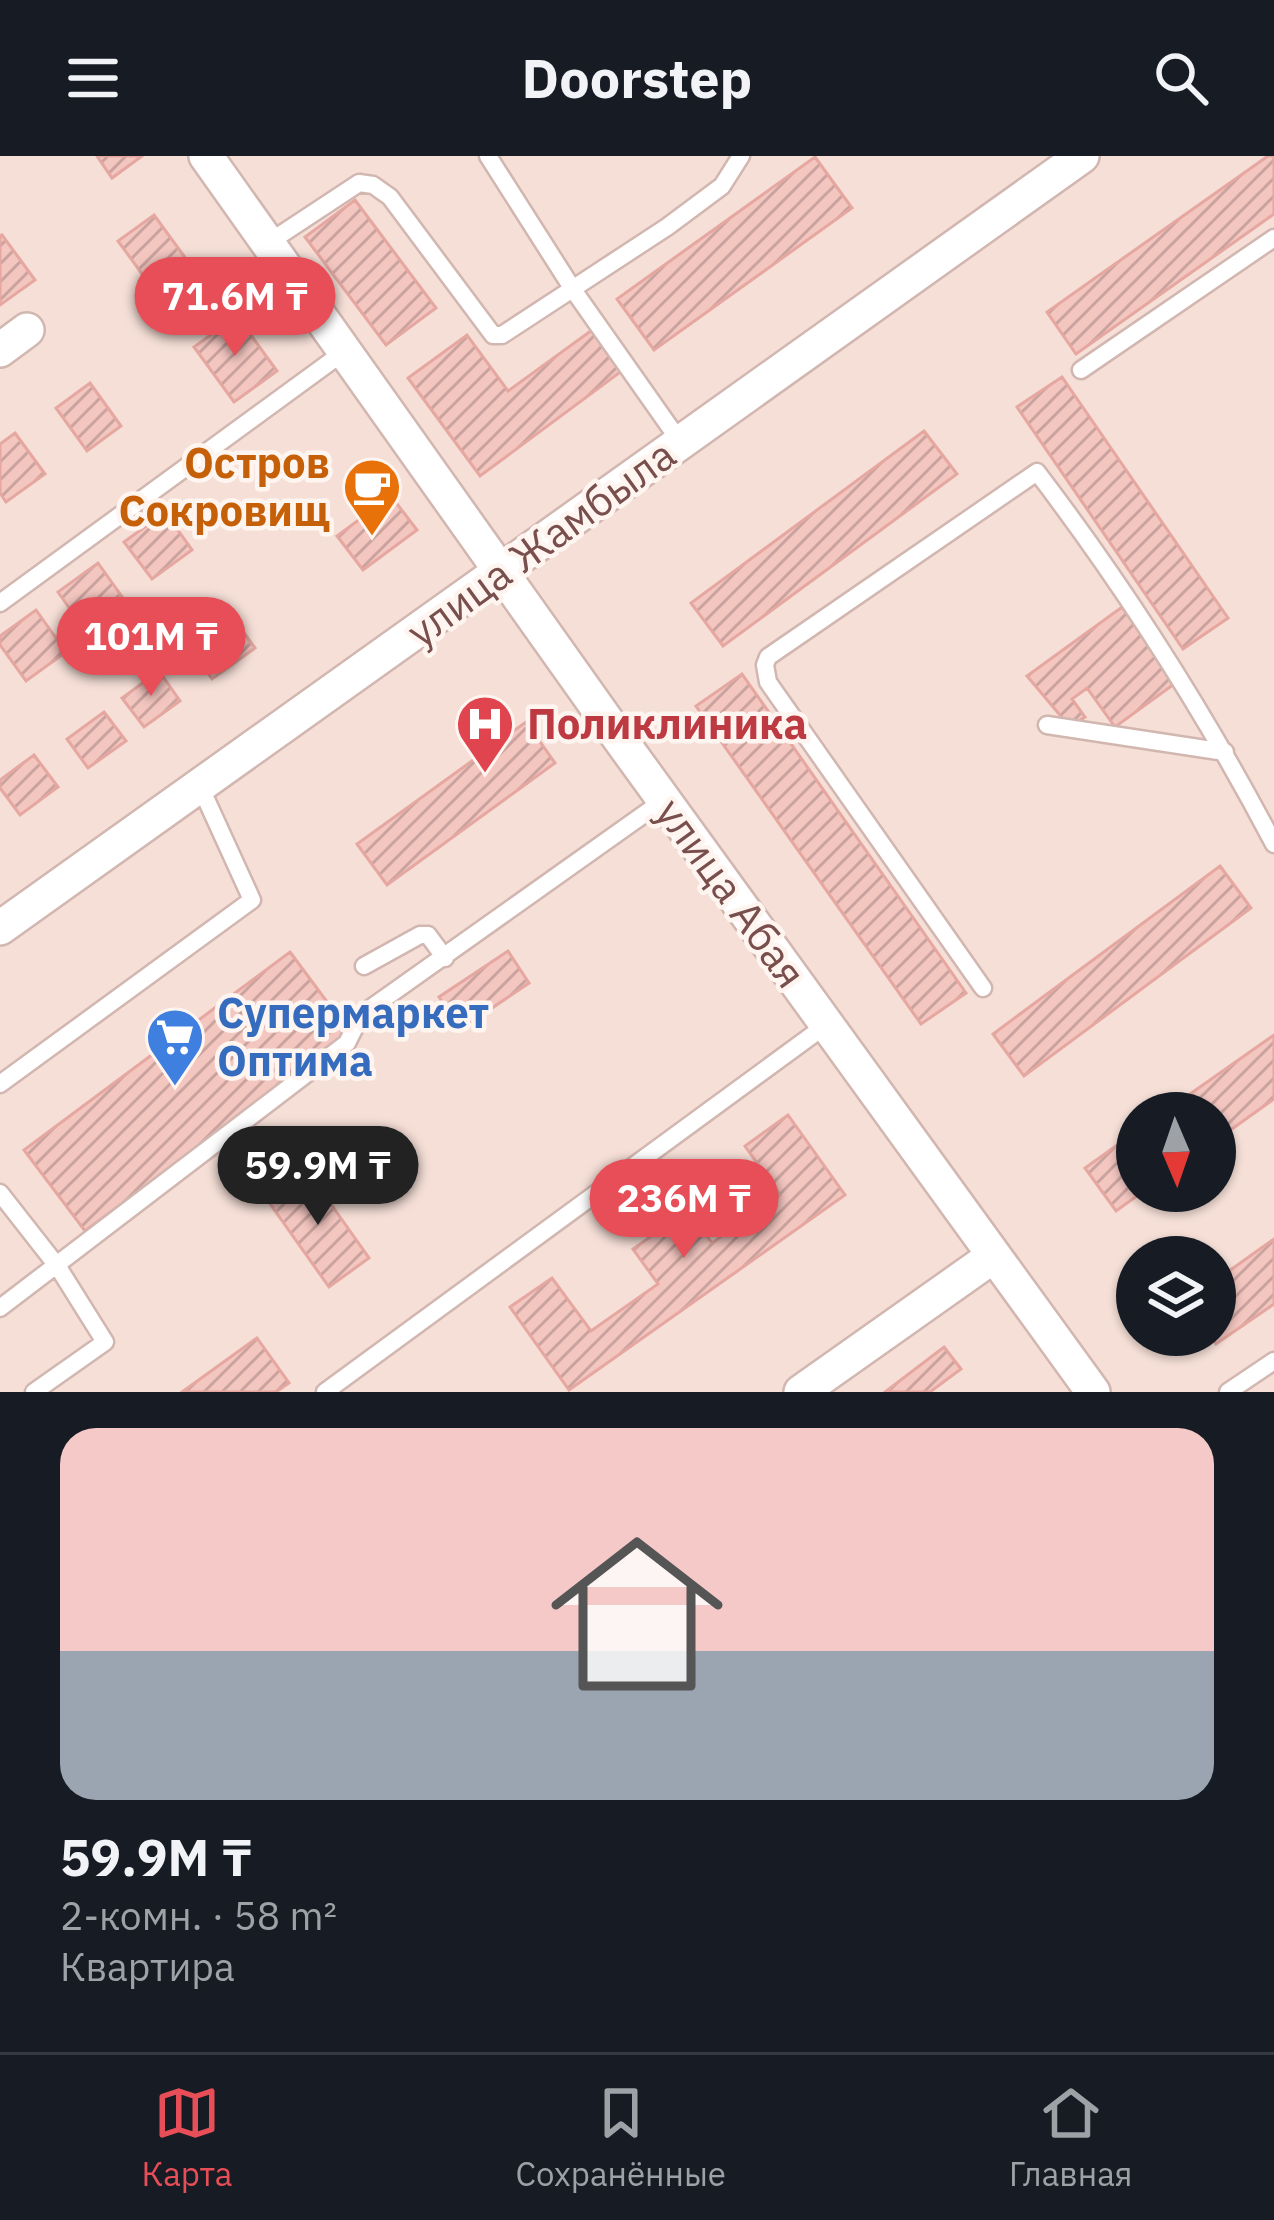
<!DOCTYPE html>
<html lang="ru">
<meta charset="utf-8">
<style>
body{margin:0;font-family:"IBM Plex Sans",sans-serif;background:#20242c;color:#f1f3f6;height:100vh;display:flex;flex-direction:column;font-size:45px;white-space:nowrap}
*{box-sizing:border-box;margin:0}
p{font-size:39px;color:#9ea1a6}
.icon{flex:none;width:66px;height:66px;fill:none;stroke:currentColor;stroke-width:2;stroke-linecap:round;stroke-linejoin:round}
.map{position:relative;height:1236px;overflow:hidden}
.details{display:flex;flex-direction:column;background:#171b24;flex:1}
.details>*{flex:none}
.needle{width:78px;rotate:178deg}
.tools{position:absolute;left:1116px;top:936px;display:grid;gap:24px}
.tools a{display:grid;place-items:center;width:120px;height:120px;border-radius:50%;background:#171b24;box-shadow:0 3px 9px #0004;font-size:60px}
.price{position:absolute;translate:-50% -102px;padding:0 27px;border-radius:42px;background:#e74e58;color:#fff;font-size:39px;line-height:78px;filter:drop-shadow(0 3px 6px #0008)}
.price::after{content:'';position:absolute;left:50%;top:72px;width:36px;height:27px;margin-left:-18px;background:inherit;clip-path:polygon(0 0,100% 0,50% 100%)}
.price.current{background:#222;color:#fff}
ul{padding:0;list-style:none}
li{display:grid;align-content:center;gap:24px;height:636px;padding:0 60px}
li span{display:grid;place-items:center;height:372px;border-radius:36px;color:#555}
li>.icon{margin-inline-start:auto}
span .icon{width:216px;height:216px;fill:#fffc;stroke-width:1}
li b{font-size:51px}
header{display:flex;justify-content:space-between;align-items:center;height:156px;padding:0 60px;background:#171b24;font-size:54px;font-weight:800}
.dock{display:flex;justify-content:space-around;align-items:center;height:168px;border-top:3px solid #363941;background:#171b24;font-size:33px;color:#9ea1a6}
.dock a{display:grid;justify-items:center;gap:6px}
.dock .current{color:#e74e58}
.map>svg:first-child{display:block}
.residential{fill:#f5dfd7;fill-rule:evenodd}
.building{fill:url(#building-hatch);stroke:#e5a7a0;stroke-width:3}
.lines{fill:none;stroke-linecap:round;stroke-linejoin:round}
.service-casing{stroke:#d2b6b0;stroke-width:21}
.minor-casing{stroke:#d2b6b0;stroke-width:38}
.service{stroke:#fff;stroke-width:16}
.minor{stroke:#fff;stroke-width:33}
.labels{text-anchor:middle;stroke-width:9;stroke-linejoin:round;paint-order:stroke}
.food-label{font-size:42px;font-weight:bold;fill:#c56008;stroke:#fff5f0;text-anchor:end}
.street-label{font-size:42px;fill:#784f4c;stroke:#fff5f0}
.health-label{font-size:42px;font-weight:bold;fill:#be3a42;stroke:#fff5f0;text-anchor:start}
.shop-label{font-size:42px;font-weight:bold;fill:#366cbe;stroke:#fff5f0;text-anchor:start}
</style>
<header><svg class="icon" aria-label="menu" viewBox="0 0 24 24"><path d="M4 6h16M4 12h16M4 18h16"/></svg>Doorstep<svg class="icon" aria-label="search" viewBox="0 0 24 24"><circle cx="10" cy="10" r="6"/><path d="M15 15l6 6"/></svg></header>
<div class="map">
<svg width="1274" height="1236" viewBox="0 0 1274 1236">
<defs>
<pattern id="building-hatch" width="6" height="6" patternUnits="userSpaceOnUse" patternTransform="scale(3)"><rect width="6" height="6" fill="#f3c6c0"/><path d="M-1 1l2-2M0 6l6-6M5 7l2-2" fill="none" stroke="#caa39e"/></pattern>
</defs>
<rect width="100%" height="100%" fill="#fdefe9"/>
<!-- residential -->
<path class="residential" d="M0,0H1274V1236H0ZM1137,957H1215V1035H1137ZM1137,1101H1215V1179H1137Z"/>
<!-- building -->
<path class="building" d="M97,0H142L112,22Z
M1268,0H1274V58L1076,198L1047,156Z
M815,1L852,52L654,194L617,143Z
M355,44L436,152L386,189L305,81Z
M154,59L211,137L175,163L118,85Z
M2,79L35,124L0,149V80Z
M237,160L277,215L234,246L194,191Z
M592,174L623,214L480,320L408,222L467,179L508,235Z
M1062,221L1228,462L1183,493L1017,251Z
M90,227L121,270L87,295L56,252Z
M924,275L957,318L723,490L691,447Z
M15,277L45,318L6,346L0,337V288Z
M391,340L417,374L363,414L337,380Z
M165,356L192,394L152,423L124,386Z
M98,407L125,445L85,474L58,436Z
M1122,451L1177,526L1115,571L1087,532L1072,543L1085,561L1070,571L1027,520Z
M36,454L66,496L26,525L0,489V480Z
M228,455L255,492L212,523L185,486Z
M159,515L180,545L144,571L122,542Z
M742,518L966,837L921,868L696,550Z
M104,556L126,585L88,612L67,583Z
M526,566L555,607L387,729L357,688Z
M34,599L58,631L20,659L0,632V624Z
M1220,710L1251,752L1024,920L993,878Z
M508,795L529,827L461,873L439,841Z
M290,796L351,878L85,1075L24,994Z
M1274,879V943L1215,985V957H1163Z
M788,959L845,1039L569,1234L510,1151L552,1122L591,1175L658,1128L633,1093L688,1054L712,1087L780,1039L745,990Z
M1137,975V1035H1144L1116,1055L1085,1012Z
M306,1013L369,1102L329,1131L266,1042Z
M1274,1083V1148L1216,1188L1210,1179H1215V1125Z
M257,1182L289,1227L276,1236H182Z
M944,1191L961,1213L930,1236H885Z"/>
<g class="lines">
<!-- service casing -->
<g class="service-casing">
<path id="service" d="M488,0L574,135L681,287
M268,87L359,27L373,29L390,41L493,179H502L667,71L722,30L741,0
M1081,214L1274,82
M0,447L345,195
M1047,569L1225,596
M364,810L420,779H428L445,802
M983,832L768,526L765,509L768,501L1037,316C1126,433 1205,557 1274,688
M0,928L252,744L200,630
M0,1037L58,1111L105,1186L34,1236
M0,1152L347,887L361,859L664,644
M325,1236L826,869
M1228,1236L1274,1205"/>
</g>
<!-- minor casing -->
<g class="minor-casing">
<path id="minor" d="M206,0L614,575L1093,1236
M0,194L27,174
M0,772L1082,0
M801,1236L992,1101"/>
</g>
<!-- service -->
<use href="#service" class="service"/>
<!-- minor -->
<use href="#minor" class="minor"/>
</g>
<!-- icons -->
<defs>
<g id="cafe-pin" transform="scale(3)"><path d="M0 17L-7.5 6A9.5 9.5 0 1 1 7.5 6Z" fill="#e8710a" stroke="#fff5f0"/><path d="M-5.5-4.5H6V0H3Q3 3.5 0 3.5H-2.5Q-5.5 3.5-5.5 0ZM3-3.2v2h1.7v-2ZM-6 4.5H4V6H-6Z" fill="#fff"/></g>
<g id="hospital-pin" transform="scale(3)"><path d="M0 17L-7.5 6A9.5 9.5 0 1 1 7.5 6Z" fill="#e0444e" stroke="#fff5f0"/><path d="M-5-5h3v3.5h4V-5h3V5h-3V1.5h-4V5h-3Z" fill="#fff"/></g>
<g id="supermarket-pin" transform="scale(3)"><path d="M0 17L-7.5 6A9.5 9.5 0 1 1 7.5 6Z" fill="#3f7fe0" stroke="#fff5f0"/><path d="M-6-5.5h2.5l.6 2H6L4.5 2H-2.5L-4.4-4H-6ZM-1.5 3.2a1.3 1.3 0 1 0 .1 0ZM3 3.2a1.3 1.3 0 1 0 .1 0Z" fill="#fff"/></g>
</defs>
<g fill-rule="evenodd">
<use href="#cafe-pin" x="372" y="331"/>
<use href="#hospital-pin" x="485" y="568"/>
<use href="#supermarket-pin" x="175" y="881"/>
</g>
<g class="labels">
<!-- food labels -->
<g class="food-label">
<text x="330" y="322">Остров<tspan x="330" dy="48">Сокровищ</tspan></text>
</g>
<!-- street labels -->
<g class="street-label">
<text transform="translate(541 387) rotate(-36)" y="15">улица Жамбыла</text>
<text transform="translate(731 737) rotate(54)" y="15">улица Абая</text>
</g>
<!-- health labels -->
<g class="health-label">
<text x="527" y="583">Поликлиника</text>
</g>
<!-- shop labels -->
<g class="shop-label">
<text x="217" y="872">Супермаркет<tspan x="217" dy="48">Оптима</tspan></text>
</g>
</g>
</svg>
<div class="tools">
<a><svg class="needle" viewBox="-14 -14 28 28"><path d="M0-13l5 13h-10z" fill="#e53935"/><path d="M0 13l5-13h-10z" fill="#9ea1a6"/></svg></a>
<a><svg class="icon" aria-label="layers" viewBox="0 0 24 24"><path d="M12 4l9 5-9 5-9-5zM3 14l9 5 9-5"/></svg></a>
</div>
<b class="price" style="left:235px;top:203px">71.6M ₸</b>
<b class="price" style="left:151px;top:543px">101M ₸</b>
<b class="price current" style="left:318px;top:1072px">59.9M ₸</b>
<b class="price" style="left:684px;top:1105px">236M ₸</b>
</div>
<section class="details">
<ul>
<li><span style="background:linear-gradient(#f6c9c9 60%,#9aa5b1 0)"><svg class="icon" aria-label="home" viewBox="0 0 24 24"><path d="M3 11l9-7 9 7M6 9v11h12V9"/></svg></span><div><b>59.9M ₸</b><p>2-комн. · 58 m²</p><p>Квартира</p></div></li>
</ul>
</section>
<nav class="dock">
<a class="current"><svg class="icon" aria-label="map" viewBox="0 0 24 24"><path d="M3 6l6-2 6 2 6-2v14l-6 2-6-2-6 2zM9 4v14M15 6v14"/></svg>Карта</a>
<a><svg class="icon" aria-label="saved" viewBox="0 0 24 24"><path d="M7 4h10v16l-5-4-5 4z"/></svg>Сохранённые</a>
<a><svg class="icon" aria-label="home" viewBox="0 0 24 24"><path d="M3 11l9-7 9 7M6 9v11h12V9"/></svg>Главная</a>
</nav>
